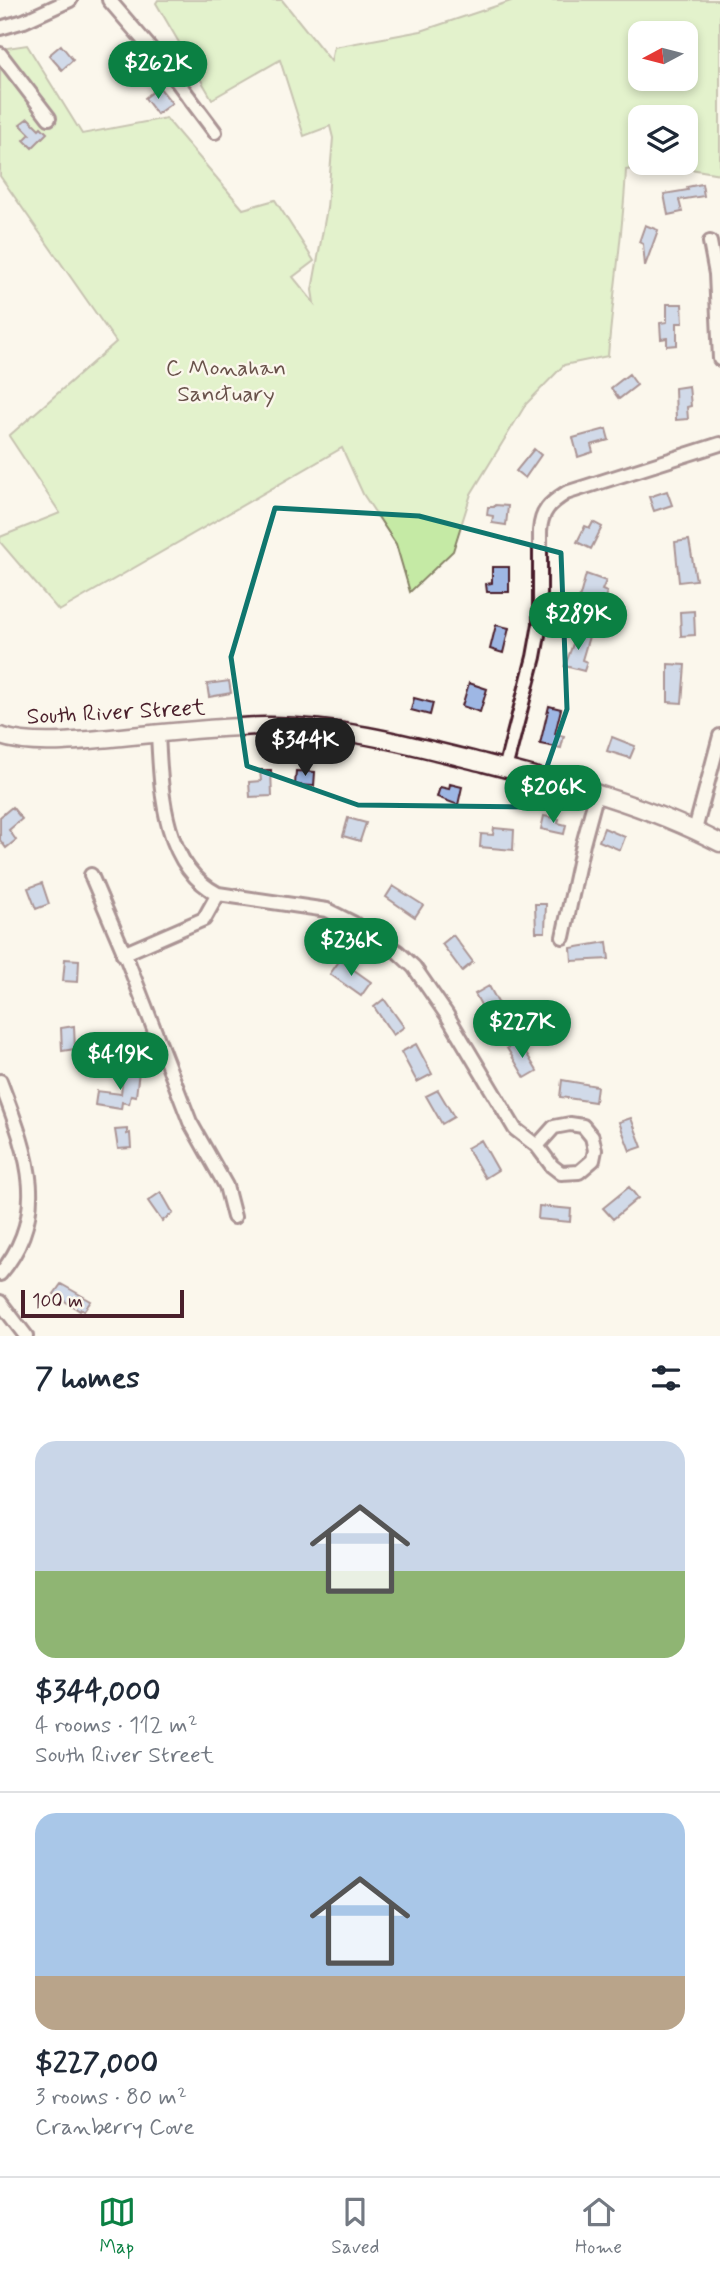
<!DOCTYPE html>
<meta charset="utf-8">
<style>
body{margin:0;font-family:Mynerve,sans-serif;background:#f2f2f3;color:#1f2937;height:100vh;display:flex;flex-direction:column;font-size:26px;white-space:nowrap}
*{box-sizing:border-box;margin:0}
p{font-size:23px;color:#747a83}
.icon{flex:none;width:38px;height:38px;fill:none;stroke:currentColor;stroke-width:2;stroke-linecap:round;stroke-linejoin:round}
.map{position:relative;height:1336px;overflow:hidden}
.drawer{display:flex;flex-direction:column;background:#fff;flex:1}
.drawer>*{flex:none}
.needle{width:46px;rotate:263deg}
.fabs{position:absolute;left:628px;top:21px;display:grid;gap:14px}
.fabs a{display:grid;place-items:center;width:70px;height:70px;border-radius:14px;background:#fff;box-shadow:0 4px 10px #0003;font-size:35px}
.scale{position:absolute;left:21px;bottom:18px;width:163px;box-sizing:border-box;padding-left:7px;border:4px solid #4a1f2b;border-top:0;font-size:19px;line-height:24px;white-space:nowrap;color:#4a1f2b;-webkit-text-stroke:5px #fbf7ec;paint-order:stroke}
.price{position:absolute;translate:-50% -60px;padding:0 16px;border-radius:24px;background:#0b8043;color:#fff;font-size:23px;line-height:46px;filter:drop-shadow(0 2px 4px #0008)}
.price::after{content:'';position:absolute;left:50%;top:42px;width:21px;height:16px;margin-left:-10px;background:inherit;clip-path:polygon(0 0,100% 0,50% 100%)}
.price.on{background:#222;color:#fff}
ul{padding:0;list-style:none}
li{display:grid;align-content:center;gap:14px;height:371px;padding:0 35px}
li+li{border-top:2px solid #e0e1e3}
li span{display:grid;place-items:center;height:217px;border-radius:21px;color:#555}
li>.icon{margin-inline-start:auto}
span .icon{width:126px;height:126px;fill:#fffc;stroke-width:1}
li b{font-size:30px}
h2{display:flex;justify-content:space-between;align-items:center;height:84px;padding:0 35px;font-size:30px}
.tab-bar{display:flex;justify-content:space-around;align-items:center;height:98px;border-top:2px solid #e0e1e3;background:#fff;font-size:19px;color:#747a83}
.tab-bar a{display:grid;justify-items:center;gap:4px}
.tab-bar .on{color:#0b8043}
.map>svg:first-child{display:block}
.green{fill:#c5eaa5;stroke:#888468;stroke-width:2;fill-rule:evenodd}
.building{fill:#9eb7e4;stroke:#4a1f2b;stroke-width:2}
.lines{fill:none;stroke-linecap:round;stroke-linejoin:round}
.minor-casing{stroke:#4a1f2b;stroke-width:18}
.tertiary-casing{stroke:#4a1f2b;stroke-width:21}
.minor{stroke:#fbf7ec;stroke-width:12}
.tertiary{stroke:#fbf7ec;stroke-width:16}
.marked{fill:none;stroke:#0f766e;stroke-width:5;stroke-linejoin:round}
.labels{text-anchor:middle;stroke-width:5;stroke-linejoin:round;paint-order:stroke}
.park-label{font-size:23px;fill:#69524a;stroke:#fbf7ec}
.street-label{font-size:23px;fill:#4a1f2b;stroke:#fbf7ec}
</style>
<div class="map">
<svg width="720" height="1336" viewBox="0 0 720 1336">
<rect width="100%" height="100%" fill="#fbf7ec"/>
<filter id="ink" filterUnits="userSpaceOnUse"><feTurbulence type="fractalNoise" baseFrequency=".0143" numOctaves="2"/><feDisplacementMap in="SourceGraphic" scale="14" xChannelSelector="R" yChannelSelector="G"/><feConvolveMatrix kernelMatrix="1 2 1 2 8 2 1 2 1" color-interpolation-filters="sRGB"/></filter>
<g filter="url(#ink)">
<!-- green -->
<path class="green" d="M158,0H282L331,61L334,47L421,31L514,0H720V174L667,165L626,170C623,233 613,294 608,356L564,365L526,404L471,494L453,551L410,592L396,544L363,494L342,448L59,611L0,542V537L60,513L9,436L116,342L0,176V49L27,45L82,134L166,118L243,209L275,200L314,261L293,277L314,303L312,290L327,208L333,138L330,126L304,136L280,60L212,99L156,3ZM640,33H686V79H640ZM640,117H686V163H640Z"/>
<!-- building -->
<path class="building" d="M61,45L73,60L62,70L49,55Z
M159,87L172,103L157,114L145,98Z
M28,118L39,129L41,127L47,133L32,148L24,140L30,134L20,124Z
M702,184L704,196L679,200L682,212L668,215L664,194L688,190L687,187Z
M645,225L658,230L645,266L643,244L639,242Z
M667,304H682L683,323H677V345L667,346V338L661,339L660,323L667,322Z
M629,374L637,385L619,399L611,388Z
M689,386L691,406L687,407L688,419L676,420L675,388Z
M606,429L609,440L591,445L593,452L578,457L573,438Z
M534,449L541,455L525,478L516,471Z
M667,491L672,505L654,511L649,497Z
M495,505L508,506L506,525L492,523L493,516L487,515L488,507H494Z
M593,522L602,527L591,549L577,542L585,526L590,528Z
M689,540L696,580L679,582L675,542Z
M492,567H509V592H487L486,584L492,583Z
M586,574L606,581L602,590L607,592L603,604L592,600L590,607L578,603Z
M694,611L695,635L681,636L680,612Z
M496,625L509,628L503,653L490,649Z
M578,630L590,633L582,660L587,662L584,671L565,666Z
M668,664L685,665L682,703L668,702Z
M229,681L231,693L209,697L207,684Z
M469,683L487,689L480,712L462,706Z
M414,698L433,703L430,715L411,710Z
M549,706L561,709L555,734L564,736L561,748L540,744Z
M612,737L635,746L630,758L607,751Z
M260,770H271L272,796L250,797L249,782L261,781Z
M296,771L315,772L314,786L295,785Z
M450,784L462,787L458,805L437,797L440,787L449,789Z
M12,807L22,819L9,830L16,840L6,848L0,840V817Z
M544,816L559,819L558,823L566,825L564,834L541,829Z
M348,818L366,823L360,841L343,836Z
M494,828L514,830L513,850L480,847L481,834L493,835Z
M604,828L625,837L620,850L599,841Z
M42,883L49,904L36,909L28,888Z
M393,886L423,905L415,917L386,897Z
M535,904H546L545,932H536Z
M453,935L473,962L462,971L442,944Z
M607,942L609,959L572,961L571,948Z
M65,959L79,960L78,982L63,981Z
M340,960L371,982L361,996L330,974Z
M489,986L506,1017L492,1025L475,994Z
M384,999L404,1027L393,1035L374,1007Z
M74,1026L75,1049L62,1051L61,1028Z
M519,1041L537,1071L525,1078L507,1048Z
M416,1044L432,1074L417,1082L401,1052Z
M124,1069L139,1071L136,1096L131,1095L129,1104L122,1102L121,1109L95,1105L97,1091L121,1094Z
M562,1080L597,1086L595,1102L560,1097Z
M438,1090L454,1117L442,1124L426,1096Z
M631,1118L642,1147L630,1151L619,1122Z
M127,1129V1134L130,1133L131,1148L118,1149L115,1130Z
M481,1140L498,1170L485,1178L467,1148Z
M629,1187L638,1198L613,1219L603,1208Z
M161,1192L173,1213L162,1221L148,1201Z
M539,1206L571,1209L570,1222L538,1219Z
M61,1284L91,1301L84,1311L81,1309L80,1311L54,1294Z"/>
<g class="lines">
<!-- minor casing -->
<g class="minor-casing">
<path id="minor" d="M109,0L164,64L215,132
M0,28L24,21L70,0
M0,54L49,118
M710,242L716,274L720,359
M158,734C161,788 162,865 218,894L327,910L353,923L398,952L414,967L447,1015L515,1129L537,1146L552,1166L561,1173L579,1172L593,1160L595,1150L592,1137L583,1126L570,1124L554,1127L537,1146
M505,769L534,657L540,624V531C541,511 550,503 566,493L720,444
M695,830L720,736
M91,875L128,962L190,1122L226,1186L234,1217
M563,937L583,844L597,792
M123,954L204,919L218,894
M0,1081C25,1148 53,1211 0,1274
M0,1302L26,1336"/>
</g>
<!-- tertiary casing -->
<g class="tertiary-casing">
<path id="tertiary" d="M0,736C34,747 76,741 111,738C162,733 213,727 265,726C339,725 412,745 484,763C566,784 645,804 720,843"/>
</g>
<!-- minor -->
<use href="#minor" class="minor"/>
<!-- tertiary -->
<use href="#tertiary" class="tertiary"/>
</g>
</g>
<!-- marked area -->
<path d="M0 0H720V1336H0ZM275,508L419,516L561,553L567,709L533,807L358,805L247,766L231,657Z" fill="#fbf7ec" fill-opacity=".55" fill-rule="evenodd"/>
<path class="marked" d="M275,508L419,516L561,553L567,709L533,807L358,805L247,766L231,657Z"/>
<g class="labels">
<!-- park labels -->
<g class="park-label">
<text x="226" y="375">C Monahan<tspan x="226" dy="26">Sanctuary</tspan></text>
</g>
<!-- street labels -->
<g class="street-label">
<text transform="translate(116 711) rotate(-3)" y="8">South River Street</text>
</g>
</g>
</svg>
<div class="fabs">
<a><svg class="needle" viewBox="-14 -14 28 28"><path d="M0-13l5 13h-10z" fill="#e53935"/><path d="M0 13l5-13h-10z" fill="#747a83"/></svg></a>
<a><svg class="icon" aria-label="layers" viewBox="0 0 24 24"><path d="M12 4l9 5-9 5-9-5zM3 14l9 5 9-5"/></svg></a>
</div>
<div class="scale">100 m</div>
<b class="price" style="left:158px;top:101px">$262K</b>
<b class="price" style="left:578px;top:652px">$289K</b>
<b class="price on" style="left:305px;top:778px">$344K</b>
<b class="price" style="left:553px;top:825px">$206K</b>
<b class="price" style="left:351px;top:978px">$236K</b>
<b class="price" style="left:522px;top:1060px">$227K</b>
<b class="price" style="left:120px;top:1092px">$419K</b>
</div>
<section class="drawer">
<h2>7 homes<svg class="icon" aria-label="filters" viewBox="0 0 24 24"><path d="M4 7h16M4 17h16"/><circle cx="9" cy="7" r="2"/><circle cx="15" cy="17" r="2"/></svg></h2>
<ul>
<li><span style="background:linear-gradient(#c9d6e8 60%,#8fb573 0)"><svg class="icon" aria-label="home" viewBox="0 0 24 24"><path d="M3 11l9-7 9 7M6 9v11h12V9"/></svg></span><div><b>$344,000</b><p>4 rooms · 112 m²</p><p>South River Street</p></div></li>
<li><span style="background:linear-gradient(#a9c7e8 75%,#b9a48a 0)"><svg class="icon" aria-label="home" viewBox="0 0 24 24"><path d="M3 11l9-7 9 7M6 9v11h12V9"/></svg></span><div><b>$227,000</b><p>3 rooms · 80 m²</p><p>Cranberry Cove</p></div></li>
</ul>
</section>
<nav class="tab-bar">
<a class="on"><svg class="icon" aria-label="map" viewBox="0 0 24 24"><path d="M3 6l6-2 6 2 6-2v14l-6 2-6-2-6 2zM9 4v14M15 6v14"/></svg>Map</a>
<a><svg class="icon" aria-label="saved" viewBox="0 0 24 24"><path d="M7 4h10v16l-5-4-5 4z"/></svg>Saved</a>
<a><svg class="icon" aria-label="home" viewBox="0 0 24 24"><path d="M3 11l9-7 9 7M6 9v11h12V9"/></svg>Home</a>
</nav>
